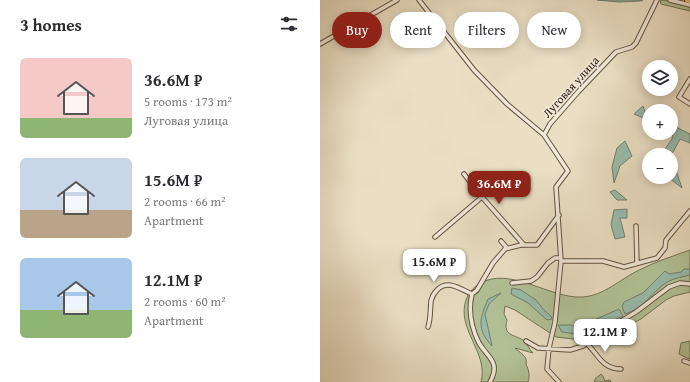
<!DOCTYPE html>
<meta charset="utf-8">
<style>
body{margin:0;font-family:"Gentium Book Plus",serif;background:#f7f7f7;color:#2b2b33;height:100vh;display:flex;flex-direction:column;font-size:15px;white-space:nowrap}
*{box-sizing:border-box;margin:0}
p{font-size:13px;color:#7c7c81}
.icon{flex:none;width:22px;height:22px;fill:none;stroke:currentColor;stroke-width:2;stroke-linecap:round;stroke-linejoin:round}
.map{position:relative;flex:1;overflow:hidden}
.details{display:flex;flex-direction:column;background:#fff;width:320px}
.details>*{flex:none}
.hud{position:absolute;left:12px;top:12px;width:298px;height:36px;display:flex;gap:8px}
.fabs{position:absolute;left:322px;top:60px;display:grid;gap:8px}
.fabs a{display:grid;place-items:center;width:36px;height:36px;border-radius:50%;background:#fff;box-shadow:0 2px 10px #0003;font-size:20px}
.price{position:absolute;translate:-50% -34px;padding:0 9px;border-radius:8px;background:#fff;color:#222;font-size:13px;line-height:26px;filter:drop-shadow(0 1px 2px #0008)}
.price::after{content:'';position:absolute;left:50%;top:24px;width:12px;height:9px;margin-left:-6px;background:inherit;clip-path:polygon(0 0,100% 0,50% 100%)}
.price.current{background:#8f2418;color:#fff}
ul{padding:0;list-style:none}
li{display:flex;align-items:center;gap:12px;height:100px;padding:0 20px}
li span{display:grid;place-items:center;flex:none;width:112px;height:80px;border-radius:6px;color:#555}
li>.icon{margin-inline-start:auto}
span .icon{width:48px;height:48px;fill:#fffc;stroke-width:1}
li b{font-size:17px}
h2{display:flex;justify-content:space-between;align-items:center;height:48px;padding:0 20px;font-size:17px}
.chip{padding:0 14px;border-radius:18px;background:#fff;box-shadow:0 2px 10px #0003;font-size:14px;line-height:36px}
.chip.current{background:#8f2418;color:#fff}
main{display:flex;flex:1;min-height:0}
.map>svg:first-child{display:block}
.green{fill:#b2c398;stroke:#747356}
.water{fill:#99bdad;stroke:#727f70}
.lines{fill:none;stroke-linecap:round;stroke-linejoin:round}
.minor-casing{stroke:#645241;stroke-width:5.5}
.major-casing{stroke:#372315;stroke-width:6}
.minor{stroke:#f1ead9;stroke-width:3.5}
.major{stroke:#e5c082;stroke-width:4.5}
.labels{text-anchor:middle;stroke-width:3;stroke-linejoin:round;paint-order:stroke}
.street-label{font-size:12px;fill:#372315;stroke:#f1ead9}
</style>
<main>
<section class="details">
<h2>3 homes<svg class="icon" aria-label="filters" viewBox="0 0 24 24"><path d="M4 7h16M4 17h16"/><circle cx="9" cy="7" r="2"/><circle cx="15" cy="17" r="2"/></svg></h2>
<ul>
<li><span style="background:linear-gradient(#f6c9c9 75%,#8fb573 0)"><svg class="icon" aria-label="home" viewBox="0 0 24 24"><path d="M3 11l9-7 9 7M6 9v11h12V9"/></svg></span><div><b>36.6M ₽</b><p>5 rooms · 173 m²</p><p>Луговая улица</p></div></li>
<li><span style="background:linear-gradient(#c9d6e8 65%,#b9a48a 0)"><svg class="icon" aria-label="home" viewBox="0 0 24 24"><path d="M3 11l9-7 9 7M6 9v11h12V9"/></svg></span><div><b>15.6M ₽</b><p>2 rooms · 66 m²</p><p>Apartment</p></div></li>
<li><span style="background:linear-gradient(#a9c7e8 65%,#8fb573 0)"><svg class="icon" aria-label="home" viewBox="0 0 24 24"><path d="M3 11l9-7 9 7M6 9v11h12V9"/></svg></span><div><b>12.1M ₽</b><p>2 rooms · 60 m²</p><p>Apartment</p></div></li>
</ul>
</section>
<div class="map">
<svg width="370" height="382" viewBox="0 0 370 382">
<rect width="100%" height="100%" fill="#eadfc4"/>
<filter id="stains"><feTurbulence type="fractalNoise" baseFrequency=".005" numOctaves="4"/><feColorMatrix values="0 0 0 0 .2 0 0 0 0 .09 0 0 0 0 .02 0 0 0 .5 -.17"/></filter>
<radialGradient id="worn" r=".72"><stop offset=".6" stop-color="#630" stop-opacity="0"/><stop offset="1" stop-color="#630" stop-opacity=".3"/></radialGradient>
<!-- green -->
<path class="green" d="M343,0L370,6V11L341,4L340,1Z
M370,250V292L354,296L346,300L321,319L306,327L291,333L272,337L253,339L236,337L195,310L185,306L184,314L187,320C183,336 193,334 203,340C207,343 209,349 213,353L195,348C200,353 208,356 206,364C209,371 210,375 208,382H161C169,353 136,329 146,300C148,293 153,288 159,284C189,265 230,299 262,297C284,296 300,279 319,270C335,262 353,256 370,250Z
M370,341V358L369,359L359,354L361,343Z
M281,374L283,376L285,381L290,380L291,382H274L276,378Z"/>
<!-- water -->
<path class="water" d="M277,0H323L321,1L299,2Z
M323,106L328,120L314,114Z
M354,126L370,134V143L360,139L351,156L362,188L348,177H351V155H341L352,139Z
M305,141L312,156L300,166L294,183L292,167L297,148Z
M295,190L307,200H297L290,192Z
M307,209V218H300L305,237L295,239L291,225L294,210Z
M364,269H370V275C361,277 350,279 343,285C329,296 324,308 305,314L302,307L304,302L323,293L345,271L349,274L361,272Z
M192,288L201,290L216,300L224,310L231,316L232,319L227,320L208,303L191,294Z
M181,293L169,304L165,314L172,346C156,329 160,318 168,299Z
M299,309L303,316L287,323L276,332L264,335L242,332L238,325H251L256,328Z"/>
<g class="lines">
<!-- minor casing -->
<g class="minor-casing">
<path id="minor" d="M99,0L154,70L187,104L224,135
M350,0L370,5
M0,44L77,0
M370,79L359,97L370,104
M144,174L162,197L204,245
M316,226L317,263
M115,237L162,197L185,176
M181,241L187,248
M241,261H283L304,267L337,258L345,248L346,240L370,211
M192,283L211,281L217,277L228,263L235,258H241
M108,327C111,318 110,310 111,301C112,297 114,293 117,290C128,279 140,289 152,294
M206,341L218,348L250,350L263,346L278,335L316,312L349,287L360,283L370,284
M267,344C279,355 282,369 301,369
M364,361L370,363
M170,382C181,362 168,358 159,343C151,327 148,311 152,294L157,290L173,263L185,249L201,245H217L239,215
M239,382L227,369L229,348L235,322L241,261L236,187L248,171L224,135L230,124L258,92L296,52L312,47L316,43L337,0"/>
</g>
<!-- major casing -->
<g class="major-casing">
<path id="major" d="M367,0L370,1"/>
</g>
<!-- minor -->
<use href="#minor" class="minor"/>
<!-- major -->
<use href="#major" class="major"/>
</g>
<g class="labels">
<!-- street labels -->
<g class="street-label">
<text transform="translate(251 87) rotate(-48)" y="4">Луговая улица</text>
</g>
</g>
<rect width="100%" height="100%" filter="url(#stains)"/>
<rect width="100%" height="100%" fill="url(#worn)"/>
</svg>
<div class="fabs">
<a><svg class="icon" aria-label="layers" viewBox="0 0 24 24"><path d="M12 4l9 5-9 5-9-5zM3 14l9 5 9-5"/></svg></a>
<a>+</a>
<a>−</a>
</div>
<b class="price current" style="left:179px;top:205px">36.6M ₽</b>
<b class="price" style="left:114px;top:283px">15.6M ₽</b>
<b class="price" style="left:285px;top:353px">12.1M ₽</b>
<div class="hud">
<a class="chip current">Buy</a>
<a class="chip">Rent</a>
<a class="chip">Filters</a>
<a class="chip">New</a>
</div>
</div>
</main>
